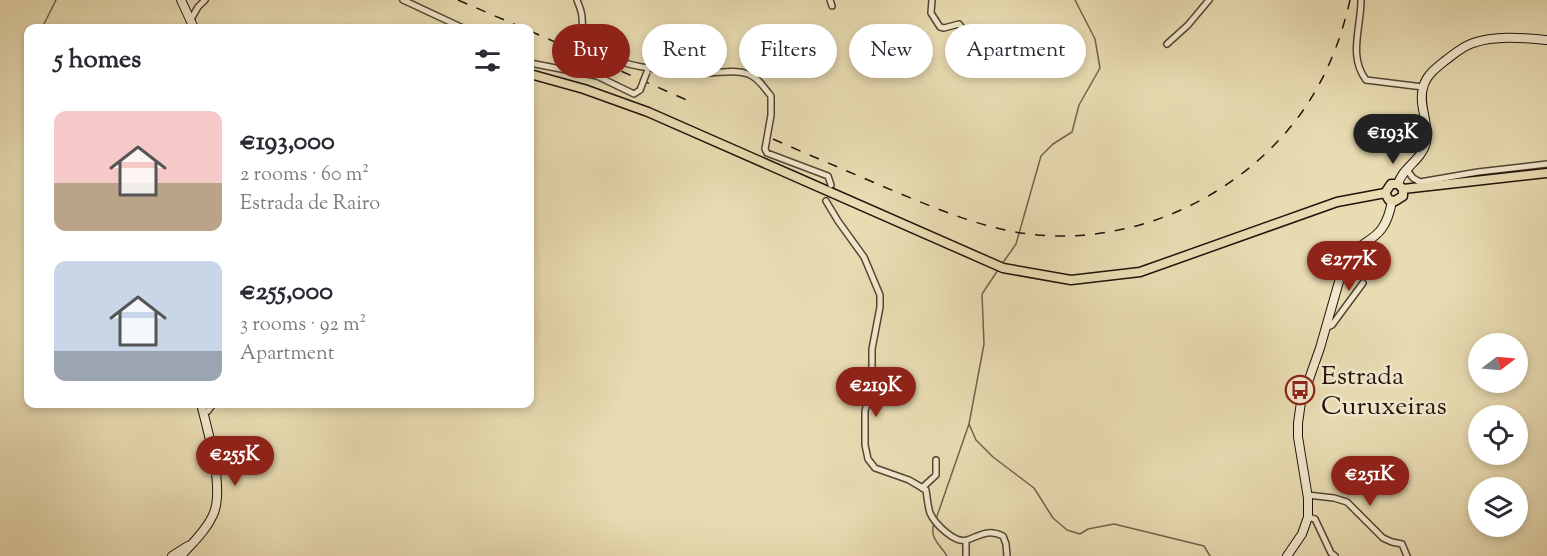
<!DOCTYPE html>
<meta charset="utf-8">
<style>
body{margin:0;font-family:"Sorts Mill Goudy",serif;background:#f7f7f7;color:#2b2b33;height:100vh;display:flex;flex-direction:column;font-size:22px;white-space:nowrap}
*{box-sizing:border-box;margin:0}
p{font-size:20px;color:#7c7c81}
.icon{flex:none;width:33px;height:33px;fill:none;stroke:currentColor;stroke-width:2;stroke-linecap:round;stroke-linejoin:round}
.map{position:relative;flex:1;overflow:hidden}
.side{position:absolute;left:24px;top:24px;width:510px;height:384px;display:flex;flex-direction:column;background:#fff;border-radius:12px;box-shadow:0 3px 9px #0003}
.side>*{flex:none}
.guide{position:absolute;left:552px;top:24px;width:570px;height:54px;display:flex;gap:12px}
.needle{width:39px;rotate:74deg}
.buttons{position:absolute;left:1468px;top:333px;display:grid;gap:12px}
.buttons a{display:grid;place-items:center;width:60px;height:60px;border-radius:50%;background:#fff;box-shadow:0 3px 9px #0003;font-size:30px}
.price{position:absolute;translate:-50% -51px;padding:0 14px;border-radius:21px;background:#8f2418;color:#fff;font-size:20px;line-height:39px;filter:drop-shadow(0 2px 3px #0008)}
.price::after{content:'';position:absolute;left:50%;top:36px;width:18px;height:14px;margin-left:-9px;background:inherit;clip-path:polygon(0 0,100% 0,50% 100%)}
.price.active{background:#222;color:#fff}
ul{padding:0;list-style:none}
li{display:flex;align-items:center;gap:18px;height:150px;padding:0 30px}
li span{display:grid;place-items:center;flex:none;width:168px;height:120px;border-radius:12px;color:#555}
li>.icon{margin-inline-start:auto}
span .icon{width:72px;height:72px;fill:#fffc;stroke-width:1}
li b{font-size:26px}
h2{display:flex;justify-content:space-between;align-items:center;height:72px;padding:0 30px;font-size:26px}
.pill{padding:0 21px;border-radius:27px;background:#fff;box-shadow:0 3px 9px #0003;font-size:21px;line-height:54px}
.pill.active{background:#8f2418;color:#fff}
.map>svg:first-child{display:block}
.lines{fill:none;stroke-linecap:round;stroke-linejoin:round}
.stream{stroke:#71634d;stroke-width:1.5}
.street-casing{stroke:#544535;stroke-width:8}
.secondary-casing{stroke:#22130b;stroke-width:10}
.primary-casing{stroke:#22130b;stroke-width:11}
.street{stroke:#f1e8cd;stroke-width:5}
.secondary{stroke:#f1e8cd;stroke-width:8}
.primary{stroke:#e9dcb2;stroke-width:8}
.rail{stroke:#22130b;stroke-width:1.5;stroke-dasharray:10 10;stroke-linecap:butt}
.street-bridge-casing{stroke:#544535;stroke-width:8;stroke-linecap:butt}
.street-bridge{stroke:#f1e8cd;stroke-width:5}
.labels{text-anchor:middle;stroke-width:5;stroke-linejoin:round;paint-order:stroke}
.poi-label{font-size:26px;fill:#22130b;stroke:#f1e8cd;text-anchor:start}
</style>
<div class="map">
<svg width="1547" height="556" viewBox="0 0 1547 556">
<rect width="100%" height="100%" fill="#e9dcb2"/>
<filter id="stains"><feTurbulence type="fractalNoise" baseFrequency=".00333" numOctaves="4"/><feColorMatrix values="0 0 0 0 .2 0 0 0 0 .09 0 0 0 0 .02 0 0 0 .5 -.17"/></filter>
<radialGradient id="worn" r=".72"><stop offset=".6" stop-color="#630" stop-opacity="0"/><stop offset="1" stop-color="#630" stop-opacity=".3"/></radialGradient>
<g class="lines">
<!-- stream -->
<path class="stream" d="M42,28L56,0
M1002,264L1016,244L1041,156L1053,144L1072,132L1079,105L1100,68L1095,39L1075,0
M998,270L982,294L984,344L969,424L976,440L993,457L1034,488L1053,518L1067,530L1080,534L1088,529L1114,524L1204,546L1210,556
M936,519L969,424
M934,523C929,539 940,544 947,556"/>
<!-- street casing -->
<g class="street-casing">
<path id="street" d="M403,0L463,28
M577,0C579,6 582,11 582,18C583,25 581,34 585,40C599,67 678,73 707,73C720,73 735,69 748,74C758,77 765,89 771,96V115L765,149L767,153L828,176L831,185
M830,0L832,6
M932,0L931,13L940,27L944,28L959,24L970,37L987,49L1006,70
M1361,0C1361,28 1348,56 1366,80L1423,87
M190,21L198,7L205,0
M1167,44L1188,25L1209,0
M530,63L597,76L634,94L640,90
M1407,170L1413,178L1420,182L1478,172L1547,164
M826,201L838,221L864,257L880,295V307L872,349V385L865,411V445L868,459L875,468L909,480L926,490C927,497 928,507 930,513C935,524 955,544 967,540C981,535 988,529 1003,536L1006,544L1007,556
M1326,328L1332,325L1363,283
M208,411L213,404
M922,488L936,475V460
M1307,495L1334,498L1347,502L1383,538L1392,542L1402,544L1407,556
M1308,517L1315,519L1331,553L1335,556
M966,541V556"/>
</g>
<!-- secondary casing -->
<g class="secondary-casing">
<path id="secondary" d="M181,0L194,28
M1398,184C1402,168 1421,161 1426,143C1430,124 1418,106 1423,88C1426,75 1436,68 1446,60C1454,54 1463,46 1473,43C1496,35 1524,38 1547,40
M172,556L188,546
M181,556C192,543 206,531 213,515C225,490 208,431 201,404
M1287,556L1302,534L1308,517V498L1298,437V423L1301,402L1320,348L1344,264C1363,234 1384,246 1392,201"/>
</g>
<!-- primary casing -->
<g class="primary-casing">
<path id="primary" d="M530,74L584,89L648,112L1003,268L1071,280L1140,272L1337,202L1385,193L1391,184H1398L1403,189
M1403,189L1547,173
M1385,193L1389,200L1395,201L1403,196V189"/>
</g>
<!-- street -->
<use href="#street" class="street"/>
<!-- secondary -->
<use href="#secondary" class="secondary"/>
<!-- primary -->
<use href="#primary" class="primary"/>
<!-- rail -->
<path class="rail" d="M458,0L523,28
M530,31L689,101
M773,139C809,155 845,170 882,186C925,204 968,223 1015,232C1123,251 1238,201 1302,112C1326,78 1341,40 1350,0"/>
<!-- street-bridge casing -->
<g class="street-bridge-casing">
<path id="street-bridge" d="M640,90L647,72"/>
</g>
<!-- street-bridge -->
<use href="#street-bridge" class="street-bridge"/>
</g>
<!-- icons -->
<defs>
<g id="bus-ring" transform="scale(1.5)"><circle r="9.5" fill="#f1e8cd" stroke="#8f2418" stroke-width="1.5"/><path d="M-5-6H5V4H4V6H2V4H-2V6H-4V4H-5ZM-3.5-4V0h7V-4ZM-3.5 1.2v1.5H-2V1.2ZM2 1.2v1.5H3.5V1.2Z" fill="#8f2418"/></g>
</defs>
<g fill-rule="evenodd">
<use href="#bus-ring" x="1300" y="390"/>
</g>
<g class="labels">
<!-- poi labels -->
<g class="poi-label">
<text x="1321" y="384">Estrada<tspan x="1321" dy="30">Curuxeiras</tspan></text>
</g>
</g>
<rect width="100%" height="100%" filter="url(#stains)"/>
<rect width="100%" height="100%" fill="url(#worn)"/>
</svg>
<div class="buttons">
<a><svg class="needle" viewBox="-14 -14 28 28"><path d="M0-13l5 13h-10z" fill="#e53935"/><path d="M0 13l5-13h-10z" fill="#7c7c81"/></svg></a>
<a><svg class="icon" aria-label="locate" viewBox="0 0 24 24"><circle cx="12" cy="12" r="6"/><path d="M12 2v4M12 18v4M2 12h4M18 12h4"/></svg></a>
<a><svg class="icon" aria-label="layers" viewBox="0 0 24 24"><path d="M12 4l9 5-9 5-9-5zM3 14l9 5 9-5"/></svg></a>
</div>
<b class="price active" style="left:1393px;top:165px">€193K</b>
<b class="price" style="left:1349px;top:292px">€277K</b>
<b class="price" style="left:876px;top:418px">€219K</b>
<b class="price" style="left:235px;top:487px">€255K</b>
<b class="price" style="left:1370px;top:507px">€251K</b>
<div class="guide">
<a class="pill active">Buy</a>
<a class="pill">Rent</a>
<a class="pill">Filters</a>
<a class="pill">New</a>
<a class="pill">Apartment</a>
</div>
<section class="side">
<h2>5 homes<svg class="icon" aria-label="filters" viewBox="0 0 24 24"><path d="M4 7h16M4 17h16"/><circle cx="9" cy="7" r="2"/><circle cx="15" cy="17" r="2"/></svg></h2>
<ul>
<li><span style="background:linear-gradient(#f6c9c9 60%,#b9a48a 0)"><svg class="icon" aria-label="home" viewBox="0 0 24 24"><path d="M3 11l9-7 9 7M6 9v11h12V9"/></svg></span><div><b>€193,000</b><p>2 rooms · 60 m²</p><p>Estrada de Rairo</p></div></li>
<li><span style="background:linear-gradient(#c9d6e8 75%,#9aa5b1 0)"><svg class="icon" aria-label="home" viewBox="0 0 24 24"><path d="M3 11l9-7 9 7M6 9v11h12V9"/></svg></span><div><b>€255,000</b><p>3 rooms · 92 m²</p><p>Apartment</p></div></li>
</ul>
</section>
</div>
